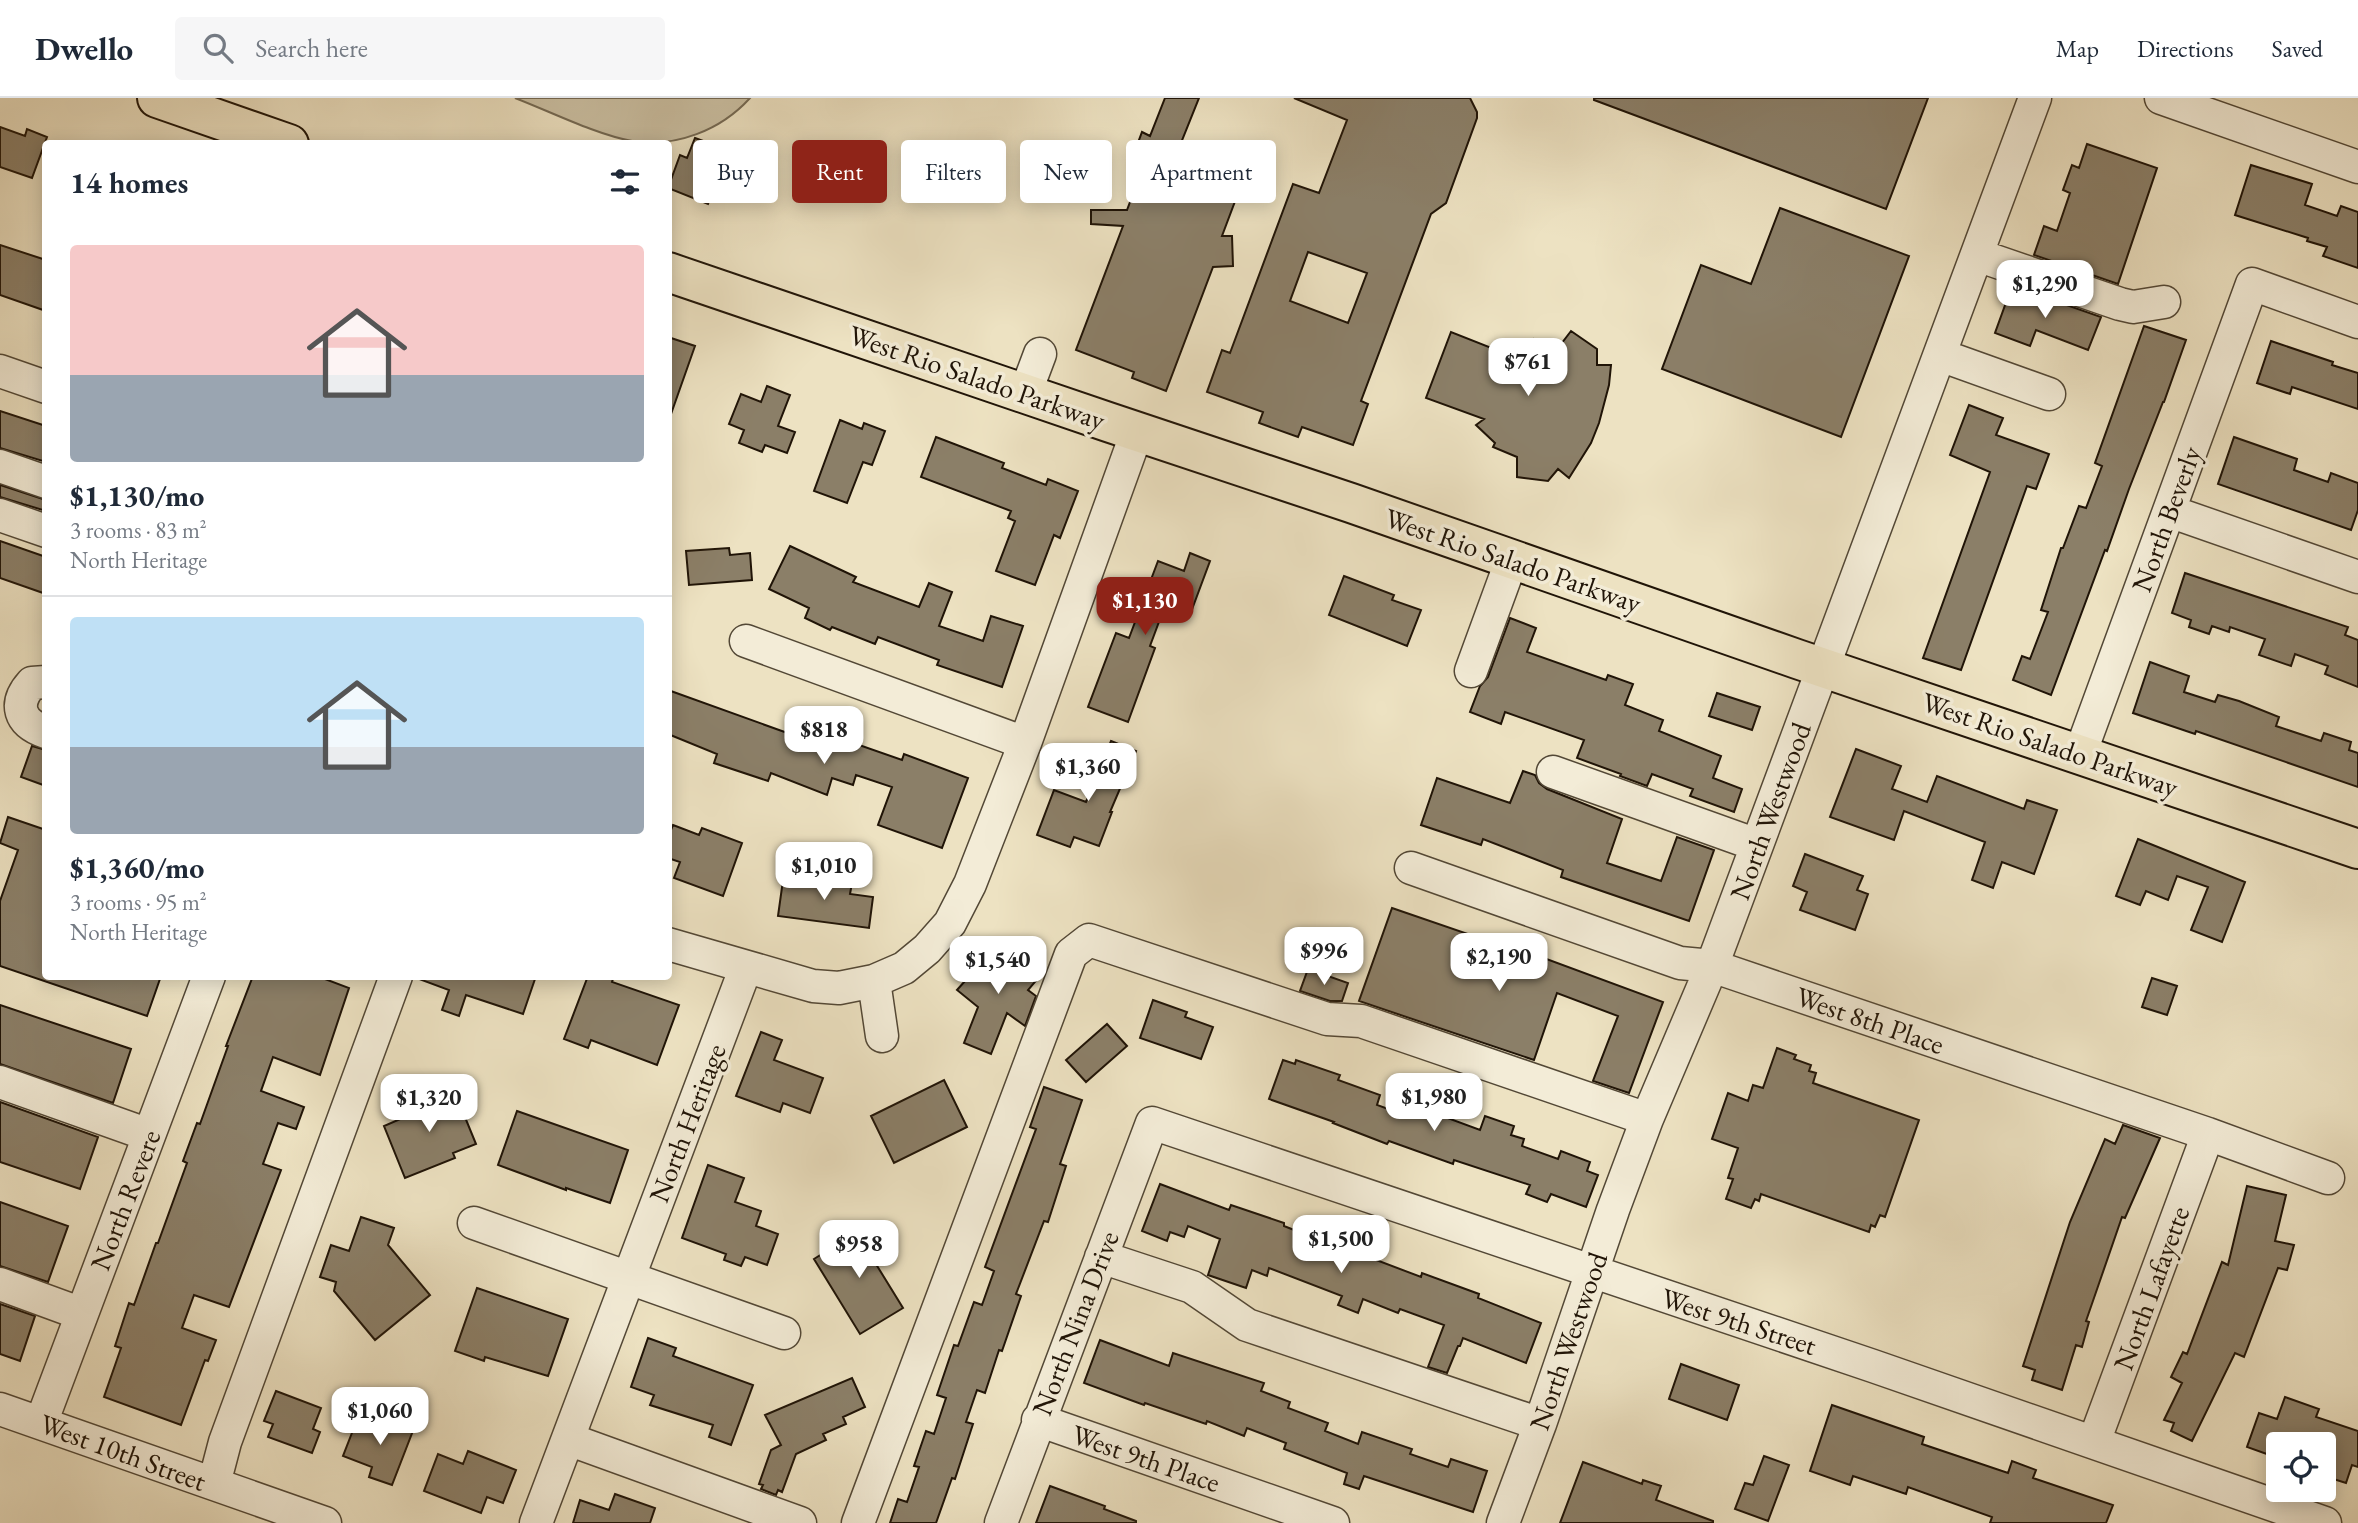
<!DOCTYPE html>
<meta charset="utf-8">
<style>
body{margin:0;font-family:"EB Garamond",serif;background:#f6f6f7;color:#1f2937;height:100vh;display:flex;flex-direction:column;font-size:26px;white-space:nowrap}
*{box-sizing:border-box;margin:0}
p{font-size:23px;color:#747a83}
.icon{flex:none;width:38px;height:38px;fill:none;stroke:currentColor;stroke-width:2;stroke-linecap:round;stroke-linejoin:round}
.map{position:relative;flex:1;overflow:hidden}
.panel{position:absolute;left:42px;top:42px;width:630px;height:840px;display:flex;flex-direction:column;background:#fff;border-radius:7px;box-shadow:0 4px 18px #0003}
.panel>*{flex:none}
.hud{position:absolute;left:693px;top:42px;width:665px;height:63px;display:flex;gap:14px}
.fabs{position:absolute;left:2266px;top:1334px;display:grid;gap:14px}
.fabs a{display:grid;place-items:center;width:70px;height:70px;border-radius:7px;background:#fff;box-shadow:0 4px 18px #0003;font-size:35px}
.price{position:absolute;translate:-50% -60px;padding:0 16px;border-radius:14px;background:#fff;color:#222;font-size:23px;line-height:46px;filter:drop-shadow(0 2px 4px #0008)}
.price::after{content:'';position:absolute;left:50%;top:42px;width:21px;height:16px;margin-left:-10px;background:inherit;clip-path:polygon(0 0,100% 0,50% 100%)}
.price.current{background:#8f2418;color:#fff}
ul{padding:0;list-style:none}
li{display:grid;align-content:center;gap:14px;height:371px;padding:0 28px}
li+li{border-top:2px solid #e0e1e3}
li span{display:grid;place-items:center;height:217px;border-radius:7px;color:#555}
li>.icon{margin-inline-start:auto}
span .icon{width:126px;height:126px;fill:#fffc;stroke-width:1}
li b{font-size:30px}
h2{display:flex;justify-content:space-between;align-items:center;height:84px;padding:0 28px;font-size:30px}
.tag{padding:0 24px;border-radius:7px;background:#fff;box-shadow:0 4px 18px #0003;font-size:24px;line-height:63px}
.tag.current{background:#8f2418;color:#fff}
header{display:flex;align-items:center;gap:42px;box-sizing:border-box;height:98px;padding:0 35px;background:#fff;border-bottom:2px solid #e0e1e3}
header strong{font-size:33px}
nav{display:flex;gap:38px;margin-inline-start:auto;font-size:24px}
.search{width:490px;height:63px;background:#f6f6f7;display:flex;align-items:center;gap:18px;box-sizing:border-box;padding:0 24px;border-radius:7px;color:#747a83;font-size:26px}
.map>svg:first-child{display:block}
.green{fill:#cabfa2;stroke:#756a54;stroke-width:2}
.building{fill:#8b7f68;stroke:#201407;stroke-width:2;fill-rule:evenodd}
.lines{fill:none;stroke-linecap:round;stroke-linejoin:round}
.minor-casing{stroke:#534836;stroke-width:35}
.major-casing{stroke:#201407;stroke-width:42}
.minor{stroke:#f3ecd7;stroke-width:32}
.major{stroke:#ede2c2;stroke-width:38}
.labels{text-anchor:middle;stroke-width:7;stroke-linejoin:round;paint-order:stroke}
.street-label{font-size:28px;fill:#201407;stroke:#f3ecd7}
</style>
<header>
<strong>Dwello</strong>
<div class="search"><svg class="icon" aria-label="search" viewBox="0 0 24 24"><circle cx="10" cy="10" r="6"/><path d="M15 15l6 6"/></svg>Search here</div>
<nav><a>Map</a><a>Directions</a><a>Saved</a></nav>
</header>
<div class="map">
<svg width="2358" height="1425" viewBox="0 0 2358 1425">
<rect width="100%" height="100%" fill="#ede2c2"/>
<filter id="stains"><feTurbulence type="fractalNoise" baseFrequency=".00286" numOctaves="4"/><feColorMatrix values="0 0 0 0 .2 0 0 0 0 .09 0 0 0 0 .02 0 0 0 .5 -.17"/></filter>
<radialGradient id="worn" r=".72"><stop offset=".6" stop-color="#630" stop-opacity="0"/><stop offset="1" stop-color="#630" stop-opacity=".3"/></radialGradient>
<!-- green -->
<path class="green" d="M515,0H750C721,32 676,50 632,43C597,37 549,13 515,0Z"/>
<!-- building -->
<path class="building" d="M1165,0H1199L1181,45L1190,48L1185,60L1243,82L1222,138H1232L1233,168L1213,169L1166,293L1132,280L1134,274L1076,252L1123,128L1091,126V112H1127L1133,96L1132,61L1142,34L1150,38Z
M1294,0H1470L1477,14V20L1446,105L1431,116L1361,303L1368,306L1353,347L1302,329L1298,339L1259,325L1263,314L1207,294L1222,252L1230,255L1293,86L1319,95L1347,22ZM1308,154L1367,175L1348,225L1290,203Z
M1594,0H1928L1886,111L1594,2Z
M0,29L25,38L27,31L47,39L32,80L0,69Z
M695,40L728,52L708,106L668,90L680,57L687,60Z
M2087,46L2157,70L2118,186L2034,157L2044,128L2057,133L2070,95L2063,92L2072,67L2079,70Z
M2251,67L2312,86L2305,107L2337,118L2341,108L2358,114V170L2323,158L2327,149L2307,143L2308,140L2235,117Z
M1780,110L1909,158L1841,339L1662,271L1701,167L1751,186Z
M0,147L46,162V213L0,197Z
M2012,188L2101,219L2088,252L2036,232L2030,248L1995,235Z
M2144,228L2186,242L2164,304H2163L2129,391L2107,453L2105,452L2051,597L2013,582L2022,558L2030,561L2048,514L2041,512L2061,450H2063L2079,408L2086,410L2102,368L2095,365Z
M1571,233L1597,251V267H1611L1609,287L1599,325L1591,345L1569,380L1558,371L1548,383L1517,379V359L1493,349L1495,345L1476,327L1484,321L1426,300L1451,234L1509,257L1507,245L1533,246L1534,241L1558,250Z
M668,239L695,248L671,316H668Z
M2271,243L2333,264L2332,267L2358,275V311L2292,289L2290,296L2257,285Z
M767,288L790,297L778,328L795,334L787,355L765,347L762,354L739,345L744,332L729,326L741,296L761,304Z
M1969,307L2003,320L1996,337L2049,356L2036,391L2027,388L1961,572L1923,560L1990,374L1950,357Z
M0,313L46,328V364L0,350Z
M840,322L862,331L864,325L885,333L872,367L863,364L847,405L814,393Z
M936,339L1004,365L1002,370L1046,387L1048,381L1078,393L1060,440L1054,437L1035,487L996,473L1015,423L1008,420L1011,413L921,379Z
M2234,339L2297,361L2294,372L2328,384L2331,375L2358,385V412L2351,432L2218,386Z
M0,387L46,402V413L0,399Z
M0,443L46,459V496L0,480Z
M790,448L856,479L853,484L919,509L929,485L952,494L939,528L983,543L991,518L1023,528L1002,589L937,567L939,562L878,539L875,546L832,529L830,532L805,520L809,510L769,491Z
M729,450L730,457L750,455L752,482L689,487L686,453Z
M1190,455L1210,463L1191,514L1166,505L1150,548L1155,550L1128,624L1088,609L1116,535L1129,540L1158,463L1184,473Z
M2185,475L2348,529L2345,537L2358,542V589L2325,576L2328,568L2295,556L2291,568L2259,557L2265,541L2230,529L2229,534L2212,528L2209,536L2189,529L2191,522L2172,515Z
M1344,478L1394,497L1392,502L1421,512L1407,548L1329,517Z
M1510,520L1536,530L1527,554L1606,582L1608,577L1633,586L1625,607L1663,622L1659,633L1721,658L1713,680L1742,691L1734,714L1690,698L1693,691L1652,676L1647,688L1620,678L1621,676L1577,660L1584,642L1505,614L1501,626L1470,614L1480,588L1488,579Z
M2150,564L2189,578L2184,594L2215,604L2218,597L2239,603L2279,619L2276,628L2321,643L2324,635L2351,644L2349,652L2358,655V689L2196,633L2195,636L2133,615Z
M668,592L818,646L822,634L902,662L904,656L968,680L942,750L878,727L892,689L856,677L853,687L832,680L827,697L771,675L768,683L714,665L717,656L668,636Z
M1717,595L1760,609L1752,632L1709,618Z
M1111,643L1136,653L1110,714H1112L1099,748L1074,739L1070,749L1037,737L1054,692L1086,704Z
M32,648L46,652V688L21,679Z
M1856,651L1901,668L1892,691L1927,704L1937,678L2024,711L2027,702L2057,712L2034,776L2002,764L1993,790L1972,782L1985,744L1904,713L1894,742L1830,719Z
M1523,673L1535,677L1539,685L1547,691L1622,721L1607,765L1661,783L1677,739L1714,752L1689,823L1561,779L1563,772L1483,741L1481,747L1421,727L1437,680L1510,705Z
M8,719L46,732V878H161L147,918L0,868V803L18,752L0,745Z
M673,727L699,737L702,730L742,745L723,798L674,780L680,764L668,760V739Z
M2138,741L2245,784L2222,844L2191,832L2208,789L2177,778L2168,802L2146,793L2140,807L2116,798Z
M1805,756L1863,778L1857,792L1868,796L1855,832L1800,812L1807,794L1793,788Z
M784,775L852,785L850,796L873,799L869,830L778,818Z
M1392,810L1532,858L1533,856L1663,904L1629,995L1593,983L1618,918L1557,895L1534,962L1359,903Z
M999,845L1040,878L1028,892L1036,898L1025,928L1007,915L991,956L964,945L978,909L957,892Z
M1308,871L1348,885L1342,903H1330L1300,893Z
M253,878H317L349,890L320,977L273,959L261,993L304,1009L296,1031L278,1025L263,1066L281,1072L229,1209L194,1197L182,1230L216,1242L208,1263L205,1262L181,1327L104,1299L121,1250L115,1248L129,1205L134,1207L156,1145H158L187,1065L183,1063L197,1025L200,1026L228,948H226Z
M420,878H536L523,916L466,897L459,918L442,912L449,892L419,881Z
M588,878H614L612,884L679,907L657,967L591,942L588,950L564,941Z
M2152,880L2177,888L2167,917L2142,909Z
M1153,902L1187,914L1185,919L1213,929L1201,961L1140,940Z
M0,907L131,951L113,1005L0,966Z
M1107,926L1127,948L1086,984L1066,962Z
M761,934L782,942L774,962L823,980L810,1015L783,1005L780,1014L736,998Z
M1777,950L1796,957L1794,961L1811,967L1809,973L1816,975L1813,985L1919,1022L1885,1119L1880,1117L1875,1129L1871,1127L1869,1134L1761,1096L1759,1103L1755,1101L1751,1110L1726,1101L1733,1081L1728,1080L1738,1050L1712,1041L1728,995L1748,1003L1753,987L1763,990Z
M1283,962L1295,966L1296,962L1340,977L1338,982L1380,997L1377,1007L1410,1019L1417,1002L1444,1012L1442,1018L1480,1032L1485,1018L1514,1028L1511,1037L1524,1041L1522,1048L1558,1061L1561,1053L1590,1064L1587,1073L1598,1077L1586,1109L1551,1096L1547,1104L1526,1096L1530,1087L1454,1062L1453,1066L1389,1043L1387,1046L1333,1025L1334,1024L1269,1001Z
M944,982L967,1029L894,1065L871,1018Z
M1044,989L1082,1002L1060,1066L1066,1068L1048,1124L1044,1123L1016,1196L1021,1198L1002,1253L999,1252L985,1295L977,1292L966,1324L973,1326L955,1381L952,1380L936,1425H890L898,1401L907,1404L919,1369L914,1368L926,1333L934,1336L946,1300L937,1297L954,1247L958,1248L974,1204L982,1207L994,1173L985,1169L1036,1031L1030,1029Z
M440,995L445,1007L458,1002L476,1046L453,1055L455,1060L405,1080L384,1028L405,1019L401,1010Z
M0,1004L98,1039L80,1091L0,1064Z
M517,1013L628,1052L610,1105L566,1090V1092L498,1067Z
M2123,1027L2160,1040L2125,1120L2122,1119L2086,1223L2089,1224L2082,1249L2076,1247L2062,1292L2032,1282L2035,1272L2023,1268L2070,1124L2105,1041L2115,1046Z
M708,1067L744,1080L735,1104L761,1113L756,1128L778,1136L767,1167L745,1159L741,1168L724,1162L726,1156L682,1140Z
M1160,1086L1229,1112L1231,1107L1284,1125V1128L1357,1157L1358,1155L1421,1179L1422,1175L1479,1196L1478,1200L1541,1225L1526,1265L1463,1240L1460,1248H1458L1447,1275L1428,1269L1444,1227L1400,1211L1398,1215L1363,1201L1358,1215L1338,1207L1342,1198L1269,1170L1267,1178L1252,1172L1246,1190L1208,1177L1220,1141L1188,1128L1184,1139L1170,1134L1167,1143L1142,1133Z
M2247,1088L2286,1097L2275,1143L2294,1147L2287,1172L2278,1170L2244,1259L2235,1255L2192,1343L2171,1333L2174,1325L2164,1322L2182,1285L2171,1279L2183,1254L2187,1256L2222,1164L2228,1167Z
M0,1104L68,1128L48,1184L0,1168Z
M361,1119L394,1130L388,1147L430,1197L375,1242L334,1193L336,1184L320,1179L331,1147L349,1153Z
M868,1127L883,1150L871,1158L903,1210L860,1236L814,1161Z
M477,1190L568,1221L548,1278L485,1259L484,1263L455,1253Z
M0,1206L35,1218L20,1263L0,1256Z
M648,1240L676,1250L673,1258L753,1287L731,1347L709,1339L713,1327L650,1307L654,1297L631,1289Z
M1100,1242L1169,1268L1173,1255L1264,1285L1261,1293L1290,1304L1288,1310L1328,1325L1325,1333L1358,1346L1362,1334L1412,1351L1410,1356L1448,1369L1451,1361L1487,1373L1473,1414L1364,1378L1359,1391L1344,1386L1347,1375L1284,1351L1286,1345L1247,1330L1244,1338L1207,1323L1206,1326L1145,1305L1144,1307L1084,1285Z
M1681,1266L1739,1287L1727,1322L1669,1301Z
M852,1280L865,1309L843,1319L846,1326L823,1336L826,1342L796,1356L782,1394L778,1392L776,1397L761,1391L763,1387L759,1386L771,1352L781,1347L765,1317Z
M276,1293L321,1310L313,1331L320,1334L312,1355L268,1339L273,1326L264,1323Z
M2285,1299L2319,1311L2316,1319L2358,1333V1369L2352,1367L2346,1385L2324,1378V1346H2278V1360L2247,1349L2259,1315L2277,1321Z
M1832,1307L1924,1339L1922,1346L2008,1375L2012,1363L2036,1372L2033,1380L2113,1407L2106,1425H1990L1992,1419L1908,1389L1906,1396L1853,1378L1850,1387L1810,1373Z
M379,1318L414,1330L392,1387L369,1379L372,1369L343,1358L357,1322L375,1329Z
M468,1353L516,1372L503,1405L487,1399L481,1415L424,1393L438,1356L463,1366Z
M1764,1358L1789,1367L1768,1423L1735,1411L1745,1385L1753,1387Z
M1583,1364L1642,1386L1643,1382L1661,1388L1656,1402L1713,1423V1425H1560Z
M1050,1388L1105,1408L1104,1411L1136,1423V1425H1036Z
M615,1396L655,1410L650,1425H573L580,1402L609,1412Z"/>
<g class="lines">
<!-- minor casing -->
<g class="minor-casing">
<path id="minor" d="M2161,0L2358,69
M1977,157L2120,206L2133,209L2164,204
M1940,257L2049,296
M0,273L46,289
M1025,296L1040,256
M0,368L46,384
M2169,413L2358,479
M0,417L46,433
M746,543L1025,645
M1471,573L1512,461
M46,584L32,585C13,606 19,625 46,634
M2080,656L2252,186L2358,224
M1553,674L1757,747
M1411,770L1680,865L1712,868L2208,1036L2328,1080
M668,846L813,888L839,890L874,883L904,870L927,851L950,825L970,786L1025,645L1137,334
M874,883L882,938
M0,984L149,1037
M474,1125L784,1235
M1101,1159L1192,1189L1247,1227L1540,1326
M0,1186L82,1216
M0,1311L325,1425
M1038,1322L1333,1425
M41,1325L209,878
M568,1341L800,1425
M2094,1344L2208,1036
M214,1386L225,1344L396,878
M536,1425L746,869
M858,1425L1071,856L1089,842L1327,921L1361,923L1647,1021
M1001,1425L1152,1025L1873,1268L2325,1425
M1503,1425L1540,1326L1613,1112L1647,1021L1712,868L2035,0"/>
</g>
<!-- major casing -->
<g class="major-casing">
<path id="major" d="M157,0L289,46
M668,174L1108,324L1351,405L1797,561L2358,751"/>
</g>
<!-- minor -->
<use href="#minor" class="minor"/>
<!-- major -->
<use href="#major" class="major"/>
</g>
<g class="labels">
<!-- street labels -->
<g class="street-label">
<text transform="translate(977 279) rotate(19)" y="10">West Rio Salado Parkway</text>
<text transform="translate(2166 421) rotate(-70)" y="10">North Beverly</text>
<text transform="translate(1513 462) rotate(19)" y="10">West Rio Salado Parkway</text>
<text transform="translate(2050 646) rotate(19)" y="10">West Rio Salado Parkway</text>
<text transform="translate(1770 713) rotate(-70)" y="10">North Westwood</text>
<text transform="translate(1870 922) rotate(19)" y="10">West 8th Place</text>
<text transform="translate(687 1025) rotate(-69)" y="10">North Heritage</text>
<text transform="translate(125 1102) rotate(-69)" y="10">North Revere</text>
<text transform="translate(2151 1190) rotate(-70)" y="10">North Lafayette</text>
<text transform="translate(1739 1223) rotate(18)" y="10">West 9th Street</text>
<text transform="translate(1075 1225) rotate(-69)" y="10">North Nina Drive</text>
<text transform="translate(1568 1243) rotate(-71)" y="10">North Westwood</text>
<text transform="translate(123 1354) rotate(20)" y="10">West 10th Street</text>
<text transform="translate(1146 1360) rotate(19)" y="10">West 9th Place</text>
</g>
</g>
<rect width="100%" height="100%" filter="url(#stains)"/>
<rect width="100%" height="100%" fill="url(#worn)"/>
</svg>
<div class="fabs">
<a><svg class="icon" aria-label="locate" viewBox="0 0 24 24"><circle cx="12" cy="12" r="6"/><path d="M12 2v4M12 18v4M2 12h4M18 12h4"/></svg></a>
</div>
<b class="price" style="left:2045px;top:222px">$1,290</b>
<b class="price" style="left:1528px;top:300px">$761</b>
<b class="price current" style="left:1145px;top:539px">$1,130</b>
<b class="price" style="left:824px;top:668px">$818</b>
<b class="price" style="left:1088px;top:705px">$1,360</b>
<b class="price" style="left:824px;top:804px">$1,010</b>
<b class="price" style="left:1324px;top:889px">$996</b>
<b class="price" style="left:1499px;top:895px">$2,190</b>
<b class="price" style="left:998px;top:898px">$1,540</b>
<b class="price" style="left:1434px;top:1035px">$1,980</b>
<b class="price" style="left:429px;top:1036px">$1,320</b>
<b class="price" style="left:1341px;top:1177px">$1,500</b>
<b class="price" style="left:859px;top:1182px">$958</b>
<b class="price" style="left:380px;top:1349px">$1,060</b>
<div class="hud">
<a class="tag">Buy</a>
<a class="tag current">Rent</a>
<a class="tag">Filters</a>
<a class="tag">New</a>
<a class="tag">Apartment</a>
</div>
<section class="panel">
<h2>14 homes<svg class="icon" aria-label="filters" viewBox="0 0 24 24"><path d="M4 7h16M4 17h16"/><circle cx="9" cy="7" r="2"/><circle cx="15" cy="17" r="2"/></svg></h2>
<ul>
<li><span style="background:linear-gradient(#f6c9c9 60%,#9aa5b1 0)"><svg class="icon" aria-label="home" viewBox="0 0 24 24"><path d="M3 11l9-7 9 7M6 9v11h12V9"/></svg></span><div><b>$1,130/mo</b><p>3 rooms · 83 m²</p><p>North Heritage</p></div></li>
<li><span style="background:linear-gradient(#bfe0f5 60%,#9aa5b1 0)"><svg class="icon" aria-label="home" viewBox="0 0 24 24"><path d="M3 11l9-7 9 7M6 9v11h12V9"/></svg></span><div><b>$1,360/mo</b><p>3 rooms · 95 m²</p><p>North Heritage</p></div></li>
</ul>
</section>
</div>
